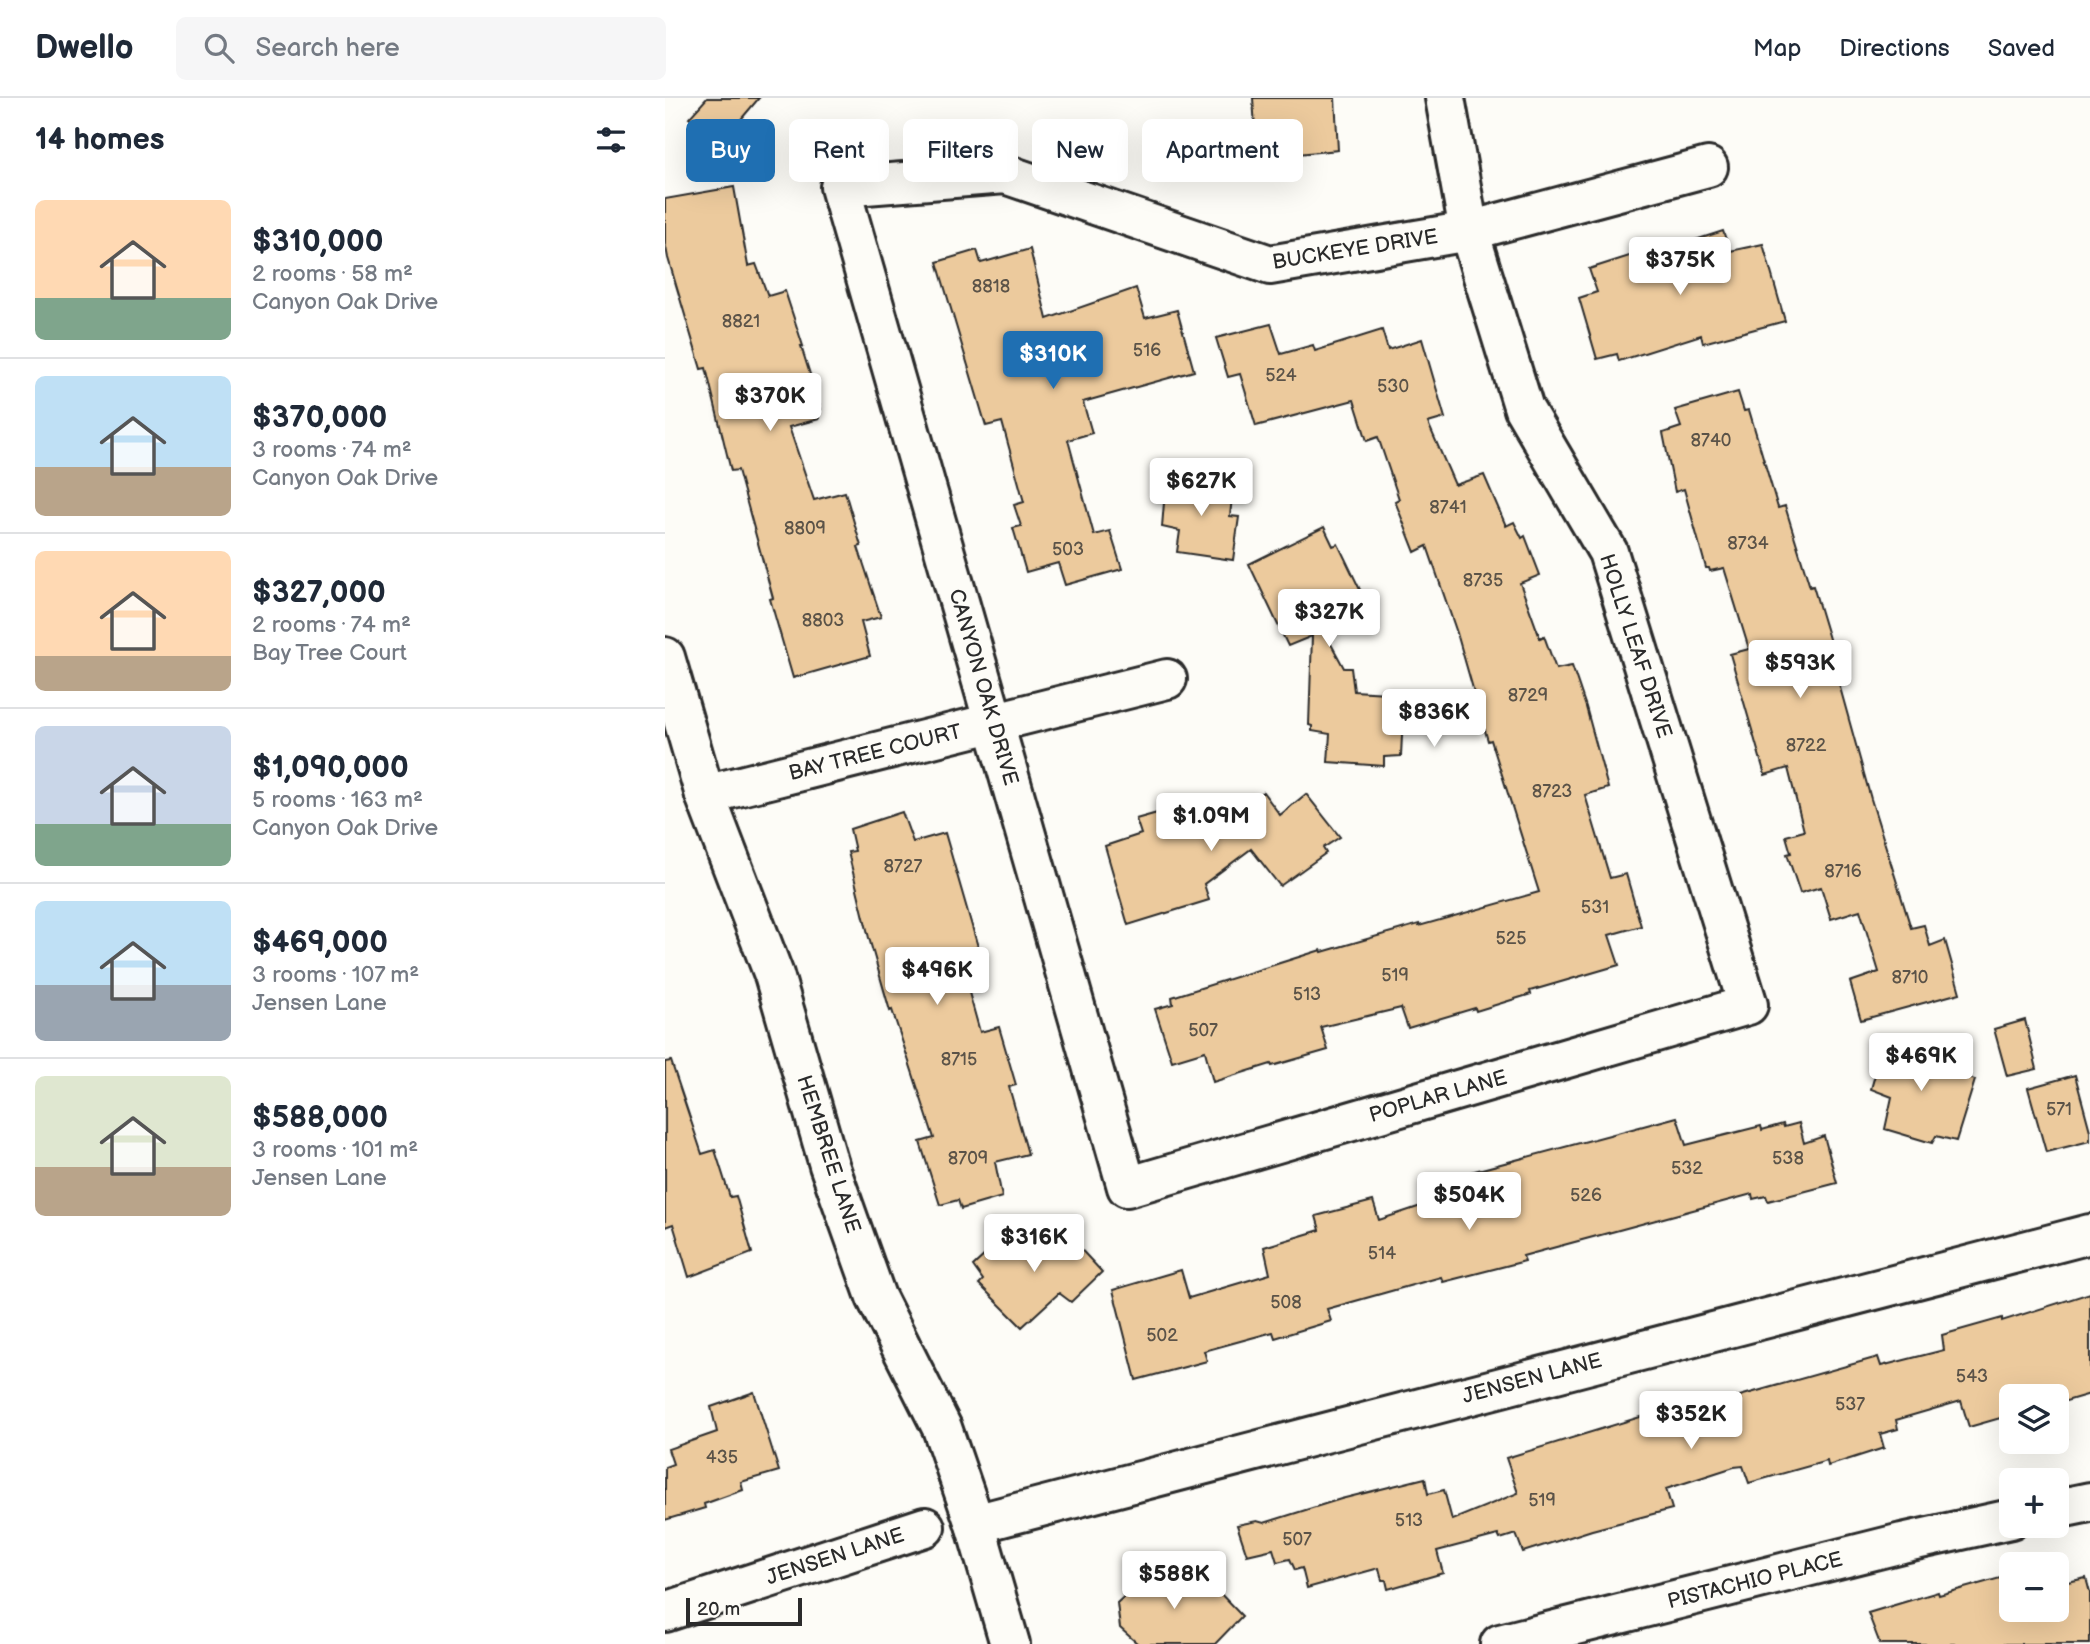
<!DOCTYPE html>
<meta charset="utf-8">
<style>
body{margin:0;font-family:"Balsamiq Sans",sans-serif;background:#f6f6f7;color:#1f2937;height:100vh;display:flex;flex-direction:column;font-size:26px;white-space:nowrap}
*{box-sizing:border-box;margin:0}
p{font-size:23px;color:#747a83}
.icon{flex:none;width:38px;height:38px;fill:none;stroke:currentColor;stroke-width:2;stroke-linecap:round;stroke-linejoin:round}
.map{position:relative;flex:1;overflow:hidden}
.panel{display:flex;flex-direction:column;background:#fff;width:665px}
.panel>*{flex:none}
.guide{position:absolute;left:21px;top:21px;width:665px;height:63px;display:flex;gap:14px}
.fabs{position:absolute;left:1334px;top:1286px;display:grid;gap:14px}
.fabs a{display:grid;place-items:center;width:70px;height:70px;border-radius:10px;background:#fff;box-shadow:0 7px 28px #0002;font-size:35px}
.scale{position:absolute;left:21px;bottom:18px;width:116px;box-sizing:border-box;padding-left:7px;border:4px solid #2b2b2b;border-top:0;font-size:19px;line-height:24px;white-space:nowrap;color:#2b2b2b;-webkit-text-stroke:5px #fdfcf7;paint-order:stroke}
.price{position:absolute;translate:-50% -60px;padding:0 16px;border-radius:7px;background:#fff;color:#222;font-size:23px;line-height:46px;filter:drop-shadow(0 2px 4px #0008)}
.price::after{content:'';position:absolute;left:50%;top:42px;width:21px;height:16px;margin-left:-10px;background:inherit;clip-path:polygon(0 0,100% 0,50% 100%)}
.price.active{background:#1f6fb2;color:#fff}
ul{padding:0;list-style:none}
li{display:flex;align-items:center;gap:21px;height:175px;padding:0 35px}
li+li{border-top:2px solid #e0e1e3}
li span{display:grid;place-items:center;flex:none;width:196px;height:140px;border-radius:10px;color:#555}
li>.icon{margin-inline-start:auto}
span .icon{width:84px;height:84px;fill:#fffc;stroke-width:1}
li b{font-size:30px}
h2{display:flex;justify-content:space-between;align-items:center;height:84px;padding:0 35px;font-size:30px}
.tag{padding:0 24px;border-radius:10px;background:#fff;box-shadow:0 7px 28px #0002;font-size:24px;line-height:63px}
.tag.active{background:#1f6fb2;color:#fff}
header{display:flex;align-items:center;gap:42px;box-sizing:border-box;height:98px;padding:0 35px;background:#fff;border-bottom:2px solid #e0e1e3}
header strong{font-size:33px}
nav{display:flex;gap:38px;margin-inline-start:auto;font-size:24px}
.search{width:490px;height:63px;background:#f6f6f7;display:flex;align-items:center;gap:18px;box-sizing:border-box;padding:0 24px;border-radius:10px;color:#747a83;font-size:26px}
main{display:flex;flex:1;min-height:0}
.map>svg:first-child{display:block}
.building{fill:#ecca9d;stroke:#2b2b2b;stroke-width:2}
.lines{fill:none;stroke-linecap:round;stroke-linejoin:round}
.street-casing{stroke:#2b2b2b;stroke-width:44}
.secondary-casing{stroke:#2b2b2b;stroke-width:44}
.street{stroke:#fdfcf7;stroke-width:38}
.secondary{stroke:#fdfcf7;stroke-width:38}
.labels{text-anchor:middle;stroke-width:5;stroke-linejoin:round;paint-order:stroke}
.number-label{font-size:18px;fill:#5b5348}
.street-label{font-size:21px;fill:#2b2b2b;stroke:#fdfcf7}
</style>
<header>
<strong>Dwello</strong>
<div class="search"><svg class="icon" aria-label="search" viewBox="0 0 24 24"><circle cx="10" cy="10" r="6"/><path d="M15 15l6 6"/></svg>Search here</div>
<nav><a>Map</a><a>Directions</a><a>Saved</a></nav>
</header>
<main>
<section class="panel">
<h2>14 homes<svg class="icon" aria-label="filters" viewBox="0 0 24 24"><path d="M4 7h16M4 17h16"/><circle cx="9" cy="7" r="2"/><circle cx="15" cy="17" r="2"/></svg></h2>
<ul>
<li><span style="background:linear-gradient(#ffd9b3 70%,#7fa58c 0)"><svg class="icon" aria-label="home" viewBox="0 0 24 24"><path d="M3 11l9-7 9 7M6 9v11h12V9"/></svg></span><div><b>$310,000</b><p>2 rooms · 58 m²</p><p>Canyon Oak Drive</p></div></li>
<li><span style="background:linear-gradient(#bfe0f5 65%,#b9a48a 0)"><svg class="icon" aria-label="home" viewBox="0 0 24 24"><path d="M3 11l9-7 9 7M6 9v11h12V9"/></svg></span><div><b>$370,000</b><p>3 rooms · 74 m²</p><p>Canyon Oak Drive</p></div></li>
<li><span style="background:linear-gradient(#ffd9b3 75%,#b9a48a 0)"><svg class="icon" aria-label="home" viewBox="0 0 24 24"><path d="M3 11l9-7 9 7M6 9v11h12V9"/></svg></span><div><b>$327,000</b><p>2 rooms · 74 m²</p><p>Bay Tree Court</p></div></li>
<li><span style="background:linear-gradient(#c9d6e8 70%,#7fa58c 0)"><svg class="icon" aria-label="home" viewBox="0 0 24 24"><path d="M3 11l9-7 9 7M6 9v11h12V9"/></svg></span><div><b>$1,090,000</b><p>5 rooms · 163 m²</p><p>Canyon Oak Drive</p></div></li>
<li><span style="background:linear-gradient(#bfe0f5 60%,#9aa5b1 0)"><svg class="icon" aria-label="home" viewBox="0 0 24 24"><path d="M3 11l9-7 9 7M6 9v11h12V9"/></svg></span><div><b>$469,000</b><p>3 rooms · 107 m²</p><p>Jensen Lane</p></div></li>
<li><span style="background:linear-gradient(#dfe7d0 65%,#b9a48a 0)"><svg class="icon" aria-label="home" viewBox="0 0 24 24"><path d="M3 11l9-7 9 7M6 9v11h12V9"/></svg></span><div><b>$588,000</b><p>3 rooms · 101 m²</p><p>Jensen Lane</p></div></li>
</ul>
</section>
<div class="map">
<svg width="1425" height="1546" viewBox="0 0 1425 1546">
<rect width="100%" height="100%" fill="#fdfcf7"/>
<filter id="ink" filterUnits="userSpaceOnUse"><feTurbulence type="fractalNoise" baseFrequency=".0143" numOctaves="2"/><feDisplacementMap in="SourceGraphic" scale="14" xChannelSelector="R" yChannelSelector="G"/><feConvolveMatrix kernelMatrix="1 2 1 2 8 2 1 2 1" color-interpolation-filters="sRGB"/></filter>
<g filter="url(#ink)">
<!-- building -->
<path class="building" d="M42,0H94L56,45L24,20Z
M588,0H670L673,52L592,60Z
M69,89L83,168L91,166L103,198L120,193L138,248H136L156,311L152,312L154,321L124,329L149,402L180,394L196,448L193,449L216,519L196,524L205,558L128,580L105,501L108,500L73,372L66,373L41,270L36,271L3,160L0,144V101Z
M1058,133L1065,153L1098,146L1120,223L1038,245L1036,237L954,263L952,256L932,261L914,200L932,194L924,171L983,152L984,157Z
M365,151L382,221L471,190L480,220L512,212L529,273L418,304L427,335L403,342L429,437L445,433L457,471L400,487L393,465L361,474L348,430L356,428L349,407L359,404L337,324L321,328L272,164L312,152L316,165Z
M606,226L616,256L648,247L650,253L717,232L723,252L757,241L780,320L763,325L790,387L819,377L841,428L849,424L857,440L860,438L875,477L855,485L875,540L879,538L891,571L907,568L921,609L943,690L920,697L945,780L961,776L976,828L944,837L954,867L865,893L866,896L811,913L810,910L743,930L736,910L656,929L663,952L607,968L606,966L548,984L540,953L507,963L490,911L508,906L507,899L656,852L657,854L754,826V828L874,794L826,642L823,643L792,535L762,448L750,454L730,403L734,401L713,339L702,343L689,302L591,328L575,276L563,279L551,240Z
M1073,294L1079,313L1084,312L1113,410L1120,408L1145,489L1148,488L1174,574L1171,575L1206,701L1246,830L1259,827L1265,848L1280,842L1295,895L1196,922L1185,884L1214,874L1195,812L1166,821L1156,789L1135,795L1122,756L1126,755L1121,738L1139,733L1123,670L1100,677L1065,556L1084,551L1059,470L1045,473L1044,470H1041L1019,391L1010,394L998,335L1016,329L1010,312Z
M501,380L568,390L565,418L574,419L568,462L512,454L515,433L497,429Z
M659,429L668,448L673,446L699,500L653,522L679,570H686L689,593L739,596L736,658L719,659V668L663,664L665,636L647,633V628L644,627L647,538L623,548L584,466Z
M598,694L615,717L641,696L675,739L658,750L661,755L615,788L586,751L539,786L544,802L463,827L440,748L476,736L471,721L524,706L534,740Z
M237,714L248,744L280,735L313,849L293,855L315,934L334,929L351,987L344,989L363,1056L330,1064L337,1099L296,1111L293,1102L275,1107L255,1044L269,1040L227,912L225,913L204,840L183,754L190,753L185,731Z
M1360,922L1372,971L1342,978L1329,931Z
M1221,938L1263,948L1260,964L1310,982L1291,1043L1271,1038L1267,1045L1220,1031L1227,999L1206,991Z
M6,963L37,1056L50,1052L65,1099L71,1098L87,1155L24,1179L8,1126L0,1129V964Z
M1410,977L1425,1033V1043L1381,1054L1363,990Z
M1012,1019L1021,1047L1096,1028L1097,1032L1118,1026L1119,1029L1134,1025L1139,1045L1159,1038L1172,1085L1103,1103L1101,1098L1088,1101L1087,1096L858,1158L860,1163L778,1184L776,1179L662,1211L666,1223L610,1240L608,1234L539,1253L542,1263L471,1282L448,1192L516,1172L524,1200L605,1176L599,1149L655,1132L651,1118L708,1103L714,1122L792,1096L787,1079Z
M349,1130L370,1154L396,1130L437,1174L406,1204L394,1195L357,1229L314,1186L318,1182L308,1168Z
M1425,1195V1296L1391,1306V1298H1346V1317L1304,1329L1296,1303L1231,1322L1233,1331L1215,1336L1219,1350L1163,1368L1162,1363L1084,1385L1078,1368L1069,1369L1001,1391L1007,1411L927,1432L858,1454L851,1436L835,1441L833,1437L772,1453L778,1475L723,1491L721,1482H717L714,1470L642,1490L637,1470L630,1472L625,1461L612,1464L608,1451L582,1457L572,1427L592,1423L599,1425L676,1401L760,1380L763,1396L779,1392L787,1422L853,1395L841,1360L985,1316L991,1334L1052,1311L1050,1305L1213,1259L1216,1268L1279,1252L1277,1237L1337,1220V1223Z
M89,1294L114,1373L76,1384L78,1392L39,1406L40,1410L0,1422V1369L8,1366L3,1351L52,1334L46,1309Z
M498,1463L538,1498L548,1488L577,1518L550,1546H473L455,1530L452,1505Z
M1391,1467L1398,1485L1421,1480L1425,1495V1546H1215L1203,1515L1273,1494L1274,1497L1346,1477V1512H1391Z"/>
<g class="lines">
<!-- street casing -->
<g class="street-casing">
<path id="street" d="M780,0L804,133L859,311L943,454L1083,907L462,1089L175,89L340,76L605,167L804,133L1043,69
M40,697L502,581
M1391,1411L1425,1404
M310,1426L1425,1136
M0,1514L260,1429
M835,1546L1237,1445L1346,1421"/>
</g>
<!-- secondary casing -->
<g class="secondary-casing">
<path id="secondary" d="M0,559L40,697L109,877L164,1067L211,1199L277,1330L310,1426L345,1546"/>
</g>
<!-- street -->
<use href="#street" class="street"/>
<!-- secondary -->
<use href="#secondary" class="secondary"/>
</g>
</g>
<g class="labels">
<!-- number labels -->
<g class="number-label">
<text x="326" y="194">8818</text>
<text x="76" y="229">8821</text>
<text x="482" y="258">516</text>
<text x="616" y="283">524</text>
<text x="728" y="294">530</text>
<text x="1046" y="348">8740</text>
<text x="783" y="415">8741</text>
<text x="140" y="436">8809</text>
<text x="1083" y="451">8734</text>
<text x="403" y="457">503</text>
<text x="818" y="488">8735</text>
<text x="158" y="528">8803</text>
<text x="863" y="603">8729</text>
<text x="1141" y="653">8722</text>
<text x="887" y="699">8723</text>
<text x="238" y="774">8727</text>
<text x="1178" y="779">8716</text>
<text x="930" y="815">531</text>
<text x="846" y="846">525</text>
<text x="730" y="883">519</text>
<text x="1245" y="885">8710</text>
<text x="642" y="902">513</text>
<text x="538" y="938">507</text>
<text x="294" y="967">8715</text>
<text x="1394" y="1017">571</text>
<text x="303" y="1066">8709</text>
<text x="1123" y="1066">538</text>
<text x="1022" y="1076">532</text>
<text x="921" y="1103">526</text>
<text x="717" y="1161">514</text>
<text x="621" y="1210">508</text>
<text x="497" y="1243">502</text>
<text x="1307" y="1284">543</text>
<text x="1185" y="1312">537</text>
<text x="57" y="1365">435</text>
<text x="877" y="1408">519</text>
<text x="744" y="1428">513</text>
<text x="632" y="1447">507</text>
</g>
<!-- street labels -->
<g class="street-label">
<text transform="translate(690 151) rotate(-9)" y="7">BUCKEYE DRIVE</text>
<text transform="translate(971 548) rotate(72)" y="7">HOLLY LEAF DRIVE</text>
<text transform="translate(319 589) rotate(74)" y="7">CANYON OAK DRIVE</text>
<text transform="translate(210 654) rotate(-14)" y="7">BAY TREE COURT</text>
<text transform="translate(773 998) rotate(-16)" y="7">POPLAR LANE</text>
<text transform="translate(164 1056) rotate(72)" y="7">HEMBREE LANE</text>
<text transform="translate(867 1280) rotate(-15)" y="7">JENSEN LANE</text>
<text transform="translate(170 1458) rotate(-18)" y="7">JENSEN LANE</text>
<text transform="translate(1090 1482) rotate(-14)" y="7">PISTACHIO PLACE</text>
</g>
</g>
</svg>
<div class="fabs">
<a><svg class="icon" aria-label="layers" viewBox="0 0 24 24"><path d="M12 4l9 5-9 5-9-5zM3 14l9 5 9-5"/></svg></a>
<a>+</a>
<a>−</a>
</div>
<div class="scale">20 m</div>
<b class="price" style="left:1015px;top:199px">$375K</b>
<b class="price active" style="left:388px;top:293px">$310K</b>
<b class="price" style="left:105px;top:335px">$370K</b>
<b class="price" style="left:536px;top:420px">$627K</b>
<b class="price" style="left:664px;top:551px">$327K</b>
<b class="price" style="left:1135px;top:602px">$593K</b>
<b class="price" style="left:769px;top:651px">$836K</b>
<b class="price" style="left:546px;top:755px">$1.09M</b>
<b class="price" style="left:272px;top:909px">$496K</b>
<b class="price" style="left:1256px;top:995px">$469K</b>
<b class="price" style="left:804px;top:1134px">$504K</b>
<b class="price" style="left:369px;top:1176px">$316K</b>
<b class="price" style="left:1026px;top:1353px">$352K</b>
<b class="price" style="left:509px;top:1513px">$588K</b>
<div class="guide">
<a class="tag active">Buy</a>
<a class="tag">Rent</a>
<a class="tag">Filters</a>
<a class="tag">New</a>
<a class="tag">Apartment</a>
</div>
</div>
</main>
